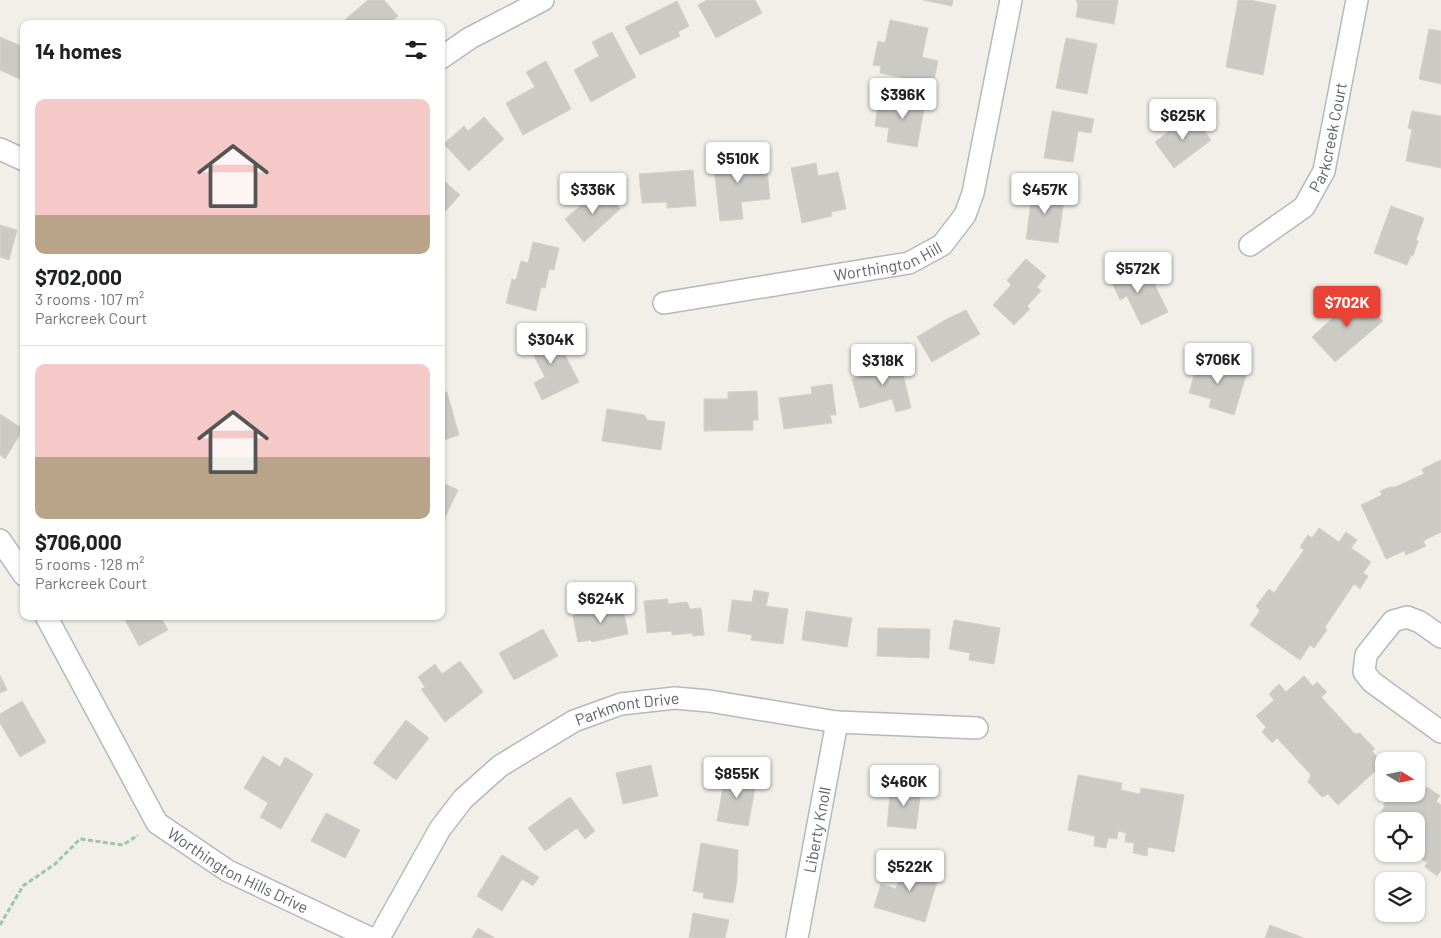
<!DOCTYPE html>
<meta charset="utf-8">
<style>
body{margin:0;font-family:Barlow,sans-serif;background:#f6f6f6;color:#202124;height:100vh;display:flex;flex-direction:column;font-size:19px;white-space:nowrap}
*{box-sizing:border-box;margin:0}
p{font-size:16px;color:#757577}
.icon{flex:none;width:28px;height:28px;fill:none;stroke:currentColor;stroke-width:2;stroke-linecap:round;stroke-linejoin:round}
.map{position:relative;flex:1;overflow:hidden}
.sheet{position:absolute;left:20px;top:20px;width:425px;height:600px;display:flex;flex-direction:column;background:#fff;border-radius:10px;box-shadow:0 1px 4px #0004}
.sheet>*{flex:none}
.needle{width:32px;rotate:100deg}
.fabs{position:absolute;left:1375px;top:752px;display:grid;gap:10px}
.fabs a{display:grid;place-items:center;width:50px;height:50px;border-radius:10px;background:#fff;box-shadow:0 1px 4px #0004;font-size:25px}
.price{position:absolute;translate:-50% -42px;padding:0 11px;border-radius:5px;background:#fff;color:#222;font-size:16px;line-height:32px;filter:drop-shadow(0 1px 2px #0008)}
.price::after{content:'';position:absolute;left:50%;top:30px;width:15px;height:11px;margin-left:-8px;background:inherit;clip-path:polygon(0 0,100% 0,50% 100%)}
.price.active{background:#ea4335;color:#fff}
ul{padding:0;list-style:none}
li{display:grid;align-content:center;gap:10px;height:265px;padding:0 15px}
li+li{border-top:1px solid #e0e0e0}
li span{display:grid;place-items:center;height:155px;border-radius:10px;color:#555}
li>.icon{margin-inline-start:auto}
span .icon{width:90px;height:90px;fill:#fffc;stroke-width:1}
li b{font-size:21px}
h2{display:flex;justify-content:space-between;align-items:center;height:60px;padding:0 15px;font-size:21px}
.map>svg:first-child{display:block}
.building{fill:#cccac5;stroke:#d6d1c6}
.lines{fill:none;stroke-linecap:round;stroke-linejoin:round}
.minor-casing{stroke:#b5b8bc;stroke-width:24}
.path{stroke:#9cc7a9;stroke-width:3;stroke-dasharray:5 2.5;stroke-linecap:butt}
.minor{stroke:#fff;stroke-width:21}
.labels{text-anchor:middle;stroke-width:5;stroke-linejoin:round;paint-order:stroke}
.street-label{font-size:16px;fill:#5f6368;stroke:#fff}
</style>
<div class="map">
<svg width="1441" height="938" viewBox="0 0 1441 938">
<rect width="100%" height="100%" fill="#f1efe8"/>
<!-- building -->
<path class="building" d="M368,0H384L398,16L388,24H340Z
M707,0H755L762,13L716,38L698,5Z
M923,0H953L952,6Z
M1076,0H1118L1114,24L1076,17L1078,5Z
M1238,0H1250L1276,5L1263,75L1226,67Z
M677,1L689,26L678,32L680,36L640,55L625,27Z
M890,20L928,28L922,57L938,61L933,84L880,73L881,66L873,65L878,41L885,43Z
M1429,29L1441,31V84L1419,79Z
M612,32L636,77L591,102L574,70L599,56L592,42Z
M0,37L24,47V71L20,79L0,70Z
M1066,38L1097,44L1087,94L1056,88Z
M546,61L571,109L523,135L506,103L535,87L526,72Z
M897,93L926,98L917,147L887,142L889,128L875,126L878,105L894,108Z
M1052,111L1094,119L1091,133L1078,131L1073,162L1044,158Z
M1412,111L1441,116V168L1406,161L1412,129L1408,128Z
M1192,114L1211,140L1174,168L1155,142Z
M484,117L504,139L469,171L444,144L464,126L468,131Z
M729,147L731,164L766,161L770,199L741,202L743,219L720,221L712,149Z
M816,163L818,176L838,172L846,209L831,212L832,216L802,223L791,168Z
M693,170L696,206L667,208V202L642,203L639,174Z
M441,178L460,195L441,216Z
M602,188L620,209L584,242L565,219Z
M1033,188L1065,192L1058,243L1026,239Z
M1391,206L1424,218L1416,240L1418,241L1413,256L1411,255L1407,265L1374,253Z
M0,225L17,230L9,260L0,257Z
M533,242L559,248L554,270L549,269L545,288L541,287L536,311L506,303L512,279L516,280L521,261L528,263Z
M1026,259L1046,276L1037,287L1041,291L1027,306L1030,309L1014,325L993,305L1011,285L1007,280Z
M1128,263L1138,283L1151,277L1168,312L1141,325L1127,296L1120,300L1108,273Z
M1359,294L1383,321L1335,362L1312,337Z
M966,310L980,334L932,362L917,337L945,320Z
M551,328L579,382L542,400L534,383L545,377L526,340Z
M899,357L911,408L896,412L892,399L860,408L852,379L868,375L867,370L874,368L873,364Z
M1199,358L1247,372L1234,415L1209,407L1211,399L1189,393Z
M832,384L836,415H830L832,423L784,429L779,398L812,394L811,387Z
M757,391L758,420H753V430L704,431V399H728V392Z
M447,392L459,435L441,441V393Z
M607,409L644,415L647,420L665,422L661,450L602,441Z
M0,414L23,429L5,459L0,455Z
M1441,460V532L1423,541L1426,546L1406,555L1404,551L1386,559L1361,505L1382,495L1380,491L1390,487H1395L1424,474L1422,469Z
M441,482L458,490L441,526Z
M1319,528L1339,542L1346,532L1357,540L1351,548L1371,562L1363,573L1368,576L1360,589L1354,584L1325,627L1327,630L1314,648L1310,645L1300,660L1250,625L1260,611L1256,606L1269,589L1274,593L1304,550L1300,547L1308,535L1312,538Z
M754,590L769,593L766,606L788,609L783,644L751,640L752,635L728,631L732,600L752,602Z
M668,599V604L687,602L690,609L701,608L704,635L693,636L692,633L672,635V631L647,633L644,601Z
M622,603L628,634L592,642L591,640L578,642L573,616L584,611Z
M806,611L852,618L847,647L802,640Z
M123,616H160L168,630L139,646Z
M954,620L1000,628L994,664L969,660L970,653L949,649Z
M878,628L930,629L929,658L877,656Z
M543,629L558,656L514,680L499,653Z
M460,661L483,692L445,722L421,689L425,687L418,677L435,664L442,674Z
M0,675L7,690L0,693Z
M1304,676L1313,686L1317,682L1327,692L1321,697L1355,734L1360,733L1375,749L1372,751L1383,764L1338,805L1328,794L1322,797L1308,782L1311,775L1277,738L1272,743L1262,732L1266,727L1256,716L1274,700L1269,694L1279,684L1286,692Z
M22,701L46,742L20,757L0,723V714Z
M406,720L429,738L396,780L373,763Z
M263,756L280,767L285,757L313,774L281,829L260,817L268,803L244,788Z
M651,765L658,796L623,804L616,773Z
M726,771L757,777L748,826L717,821Z
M1078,775L1122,783L1121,790L1140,794L1141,788L1184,795L1174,852L1148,847L1147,856L1133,853L1134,843L1125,842L1126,833L1118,831L1117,839L1108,838L1106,848L1094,846L1095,836L1068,830Z
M891,785L921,789L916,829L887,826Z
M1427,787L1440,796L1436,801L1441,805V870L1437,876L1425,867L1427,863L1415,854L1416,821H1384V823L1377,818L1385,806L1383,805L1391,794L1395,795L1416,794L1420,797Z
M570,797L595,831L585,839L577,828L545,851L528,828Z
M326,813L360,830L345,858L311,841Z
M701,843L738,850L737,881L733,903L703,898L704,893L693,891Z
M502,855L539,877L533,886L522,879L502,911L477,896Z
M904,861L940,871L925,922L874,907L881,884L896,889Z
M693,913L729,920L725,938H689Z
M1270,925L1304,938H1265Z
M478,928L495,938H472Z"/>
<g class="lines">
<!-- minor casing -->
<g class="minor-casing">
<g id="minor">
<path d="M441,58L470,38L543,0"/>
<path d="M0,149L24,160"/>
<path id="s1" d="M1250,245L1304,207L1324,171L1357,0"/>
<path id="s2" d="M664,303L909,263L942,245L965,215L973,193L1011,0"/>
<path d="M0,540L24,575"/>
<path id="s3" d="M46,616L157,823L228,871L370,938"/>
<path d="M1441,637L1420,622L1407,617L1393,621L1366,655L1364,672L1372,682L1441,732"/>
<path id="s4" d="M379,938L440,829L463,799L500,766L574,721L621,704L675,698L709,701L837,722L977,728"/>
<path id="s5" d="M797,938L837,722"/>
</g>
</g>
<!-- path -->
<path class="path" d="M0,925L23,886L55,864L80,839L123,845L138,835"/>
<!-- minor -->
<use href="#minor" class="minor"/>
</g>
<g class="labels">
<!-- street labels -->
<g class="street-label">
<text dy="6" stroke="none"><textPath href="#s1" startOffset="141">Parkcreek Court</textPath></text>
<text dy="6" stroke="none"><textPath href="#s2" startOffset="228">Worthington Hill</textPath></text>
<text dy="6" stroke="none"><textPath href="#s4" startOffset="354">Parkmont Drive</textPath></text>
<text dy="6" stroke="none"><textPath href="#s5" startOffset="110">Liberty Knoll</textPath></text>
<text dy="6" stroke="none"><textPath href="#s3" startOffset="329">Worthington Hills Drive</textPath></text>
</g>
</g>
</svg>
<div class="fabs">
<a><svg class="needle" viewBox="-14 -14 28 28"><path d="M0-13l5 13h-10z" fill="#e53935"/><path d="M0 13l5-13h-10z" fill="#757577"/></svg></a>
<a><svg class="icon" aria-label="locate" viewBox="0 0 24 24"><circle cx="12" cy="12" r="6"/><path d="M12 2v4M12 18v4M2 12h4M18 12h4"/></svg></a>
<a><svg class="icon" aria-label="layers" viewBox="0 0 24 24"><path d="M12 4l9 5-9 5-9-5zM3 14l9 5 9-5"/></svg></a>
</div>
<b class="price" style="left:903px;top:120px">$396K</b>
<b class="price" style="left:1183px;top:141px">$625K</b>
<b class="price" style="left:738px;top:184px">$510K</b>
<b class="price" style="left:593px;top:215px">$336K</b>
<b class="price" style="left:1045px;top:215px">$457K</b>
<b class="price" style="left:1138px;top:294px">$572K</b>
<b class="price active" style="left:1347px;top:328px">$702K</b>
<b class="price" style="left:551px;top:365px">$304K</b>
<b class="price" style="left:1218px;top:385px">$706K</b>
<b class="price" style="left:883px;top:386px">$318K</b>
<b class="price" style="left:601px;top:624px">$624K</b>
<b class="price" style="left:737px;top:799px">$855K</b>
<b class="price" style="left:904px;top:807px">$460K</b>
<b class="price" style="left:910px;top:892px">$522K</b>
<section class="sheet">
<h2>14 homes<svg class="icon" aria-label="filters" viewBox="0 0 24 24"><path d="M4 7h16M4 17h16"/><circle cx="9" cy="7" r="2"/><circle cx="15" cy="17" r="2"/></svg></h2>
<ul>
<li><span style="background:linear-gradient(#f6c9c9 75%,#b9a48a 0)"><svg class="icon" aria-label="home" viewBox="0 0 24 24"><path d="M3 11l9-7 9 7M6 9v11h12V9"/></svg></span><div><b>$702,000</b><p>3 rooms · 107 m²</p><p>Parkcreek Court</p></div></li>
<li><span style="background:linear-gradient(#f6c9c9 60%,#b9a48a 0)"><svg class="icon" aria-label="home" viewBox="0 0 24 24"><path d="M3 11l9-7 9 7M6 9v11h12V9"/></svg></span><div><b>$706,000</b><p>5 rooms · 128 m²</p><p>Parkcreek Court</p></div></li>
</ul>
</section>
</div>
